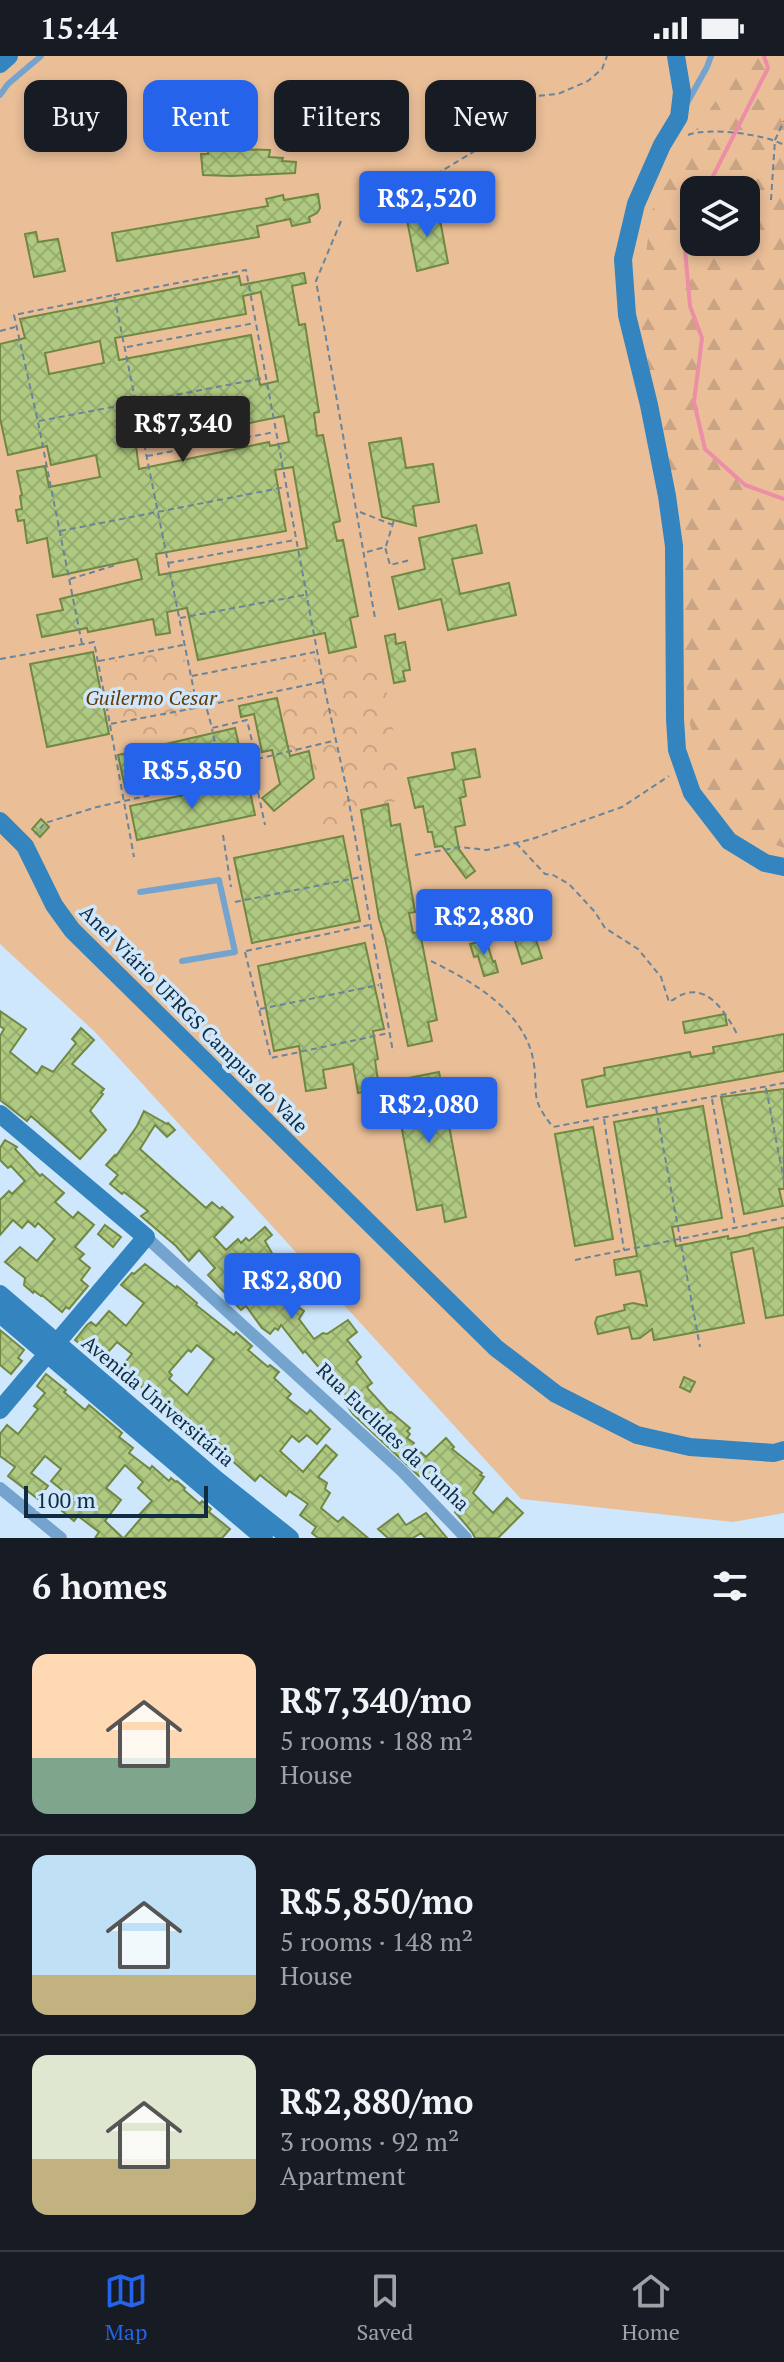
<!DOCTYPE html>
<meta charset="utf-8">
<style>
body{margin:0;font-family:"PT Serif",serif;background:#242831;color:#f1f3f6;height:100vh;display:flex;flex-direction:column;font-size:30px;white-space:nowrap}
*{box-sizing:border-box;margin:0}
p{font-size:26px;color:#9ea1a6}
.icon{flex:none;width:44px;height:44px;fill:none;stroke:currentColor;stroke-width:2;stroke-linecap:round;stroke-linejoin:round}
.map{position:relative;height:1482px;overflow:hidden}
.panel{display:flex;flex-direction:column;background:#171b24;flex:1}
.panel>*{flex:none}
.hud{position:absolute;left:24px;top:24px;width:736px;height:72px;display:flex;gap:16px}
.controls{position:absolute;left:680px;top:120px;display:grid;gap:16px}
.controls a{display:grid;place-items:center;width:80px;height:80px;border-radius:16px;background:#171b24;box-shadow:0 4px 12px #0003;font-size:40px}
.scale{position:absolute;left:24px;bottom:20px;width:184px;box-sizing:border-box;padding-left:8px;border:4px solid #112b40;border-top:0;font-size:22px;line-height:28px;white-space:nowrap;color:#112b40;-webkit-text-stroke:6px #cee7fd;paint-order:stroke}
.price{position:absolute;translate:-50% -68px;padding:0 18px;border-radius:8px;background:#2563eb;color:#fff;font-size:26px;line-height:52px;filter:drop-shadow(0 2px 4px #0008)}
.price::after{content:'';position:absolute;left:50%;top:48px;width:24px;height:18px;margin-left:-12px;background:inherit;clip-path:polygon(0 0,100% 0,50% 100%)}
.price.current{background:#222;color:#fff}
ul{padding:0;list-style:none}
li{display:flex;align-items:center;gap:24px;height:200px;padding:0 32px}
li+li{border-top:2px solid #363941}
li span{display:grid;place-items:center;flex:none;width:224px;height:160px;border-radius:16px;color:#555}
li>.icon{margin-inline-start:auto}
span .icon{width:96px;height:96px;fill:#fffc;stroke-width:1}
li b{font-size:34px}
h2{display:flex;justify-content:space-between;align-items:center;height:96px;padding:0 32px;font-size:34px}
.chip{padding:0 28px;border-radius:16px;background:#171b24;box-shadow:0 4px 12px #0003;font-size:28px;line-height:72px}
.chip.current{background:#2563eb;color:#fff}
.status{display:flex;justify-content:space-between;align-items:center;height:56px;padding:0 40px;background:#171b24;direction:ltr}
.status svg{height:22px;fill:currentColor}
.tab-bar{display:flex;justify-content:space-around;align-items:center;height:112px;border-top:2px solid #363941;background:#171b24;font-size:22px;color:#9ea1a6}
.tab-bar a{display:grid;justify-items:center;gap:4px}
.tab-bar .current{color:#2563eb}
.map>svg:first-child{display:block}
.grass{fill:#eabf98;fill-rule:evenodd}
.forest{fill:url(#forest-firs);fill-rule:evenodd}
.park{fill:url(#park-crowns)}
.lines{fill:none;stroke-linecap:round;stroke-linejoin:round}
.stream{stroke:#ec8ea5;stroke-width:4}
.building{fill:url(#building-cross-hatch);stroke:#718842;stroke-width:2;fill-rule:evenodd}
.path{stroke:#6a8499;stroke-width:2;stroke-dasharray:6 4;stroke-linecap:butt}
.lane{stroke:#74a4cd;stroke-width:6}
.street{stroke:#74a4cd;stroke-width:12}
.secondary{stroke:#3384bf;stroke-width:18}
.labels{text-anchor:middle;stroke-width:7;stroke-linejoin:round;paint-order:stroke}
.park-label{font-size:20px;font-style:italic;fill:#653901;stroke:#cee7fd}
.street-label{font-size:20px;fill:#112b40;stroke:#cee7fd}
</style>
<div class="status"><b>15:44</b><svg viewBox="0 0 49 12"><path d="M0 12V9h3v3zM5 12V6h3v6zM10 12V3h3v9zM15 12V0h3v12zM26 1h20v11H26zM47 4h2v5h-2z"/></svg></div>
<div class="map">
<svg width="784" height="1482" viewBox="0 0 784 1482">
<defs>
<pattern id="forest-firs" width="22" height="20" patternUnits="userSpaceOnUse" patternTransform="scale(2)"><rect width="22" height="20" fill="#eabf98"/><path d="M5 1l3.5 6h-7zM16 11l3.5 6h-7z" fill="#c8a484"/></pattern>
<pattern id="park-crowns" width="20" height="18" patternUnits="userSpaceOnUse" patternTransform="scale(2)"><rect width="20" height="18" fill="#eabf98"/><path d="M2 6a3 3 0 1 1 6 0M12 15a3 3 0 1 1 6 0" fill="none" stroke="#c8a484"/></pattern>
<pattern id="building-cross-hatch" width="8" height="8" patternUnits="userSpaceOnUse" patternTransform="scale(2)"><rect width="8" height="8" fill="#b0c981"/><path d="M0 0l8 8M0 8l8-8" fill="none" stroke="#96ad70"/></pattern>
</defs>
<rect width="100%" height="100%" fill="#cee7fd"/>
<!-- grass -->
<path class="grass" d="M0,0H784V1457L733,1466L521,1443L95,976L0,888ZM694,134H746V186H694Z"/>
<!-- forest -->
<path class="forest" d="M735,0H784V792L740,775L706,732L689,664L677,472L639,255L651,157L675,103L720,39ZM694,134H746V186H694Z"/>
<!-- park -->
<path class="park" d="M379,589L405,743L349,756L351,776L324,781L311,695L290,699L270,610Z
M182,592L200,677L121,695L102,607Z"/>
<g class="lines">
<!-- stream -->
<path class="stream" d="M703,134L711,124L768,12L764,0
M694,145L685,194L690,250L702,282L694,346L705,393L745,429L784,443"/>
</g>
<!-- building -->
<path class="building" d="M208,90H224L228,93L270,94L269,101L283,102L282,105L296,106L295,117L231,120L203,119L201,98H208Z
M469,133L472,149L463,151L459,135Z
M318,138L320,152L317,157L309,161L310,166L292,170L290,163L257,170L259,181L117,205L112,177L268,150L266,143L283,139L284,144Z
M438,153L448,207L417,215L406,159Z
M36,176L38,186L58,183L65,215L34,221L25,178Z
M304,217L306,227L292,230L299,269L305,268L319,356L314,357L317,380L323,379L340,465L333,467L337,485L343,484L358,560L350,562L356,591L329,597L325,577L198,604L187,552L167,556L170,577L156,579L153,563L88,576L87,572L42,581L37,559L63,554L60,543L142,523L137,503L53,521L47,482L27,487L24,464L18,465L16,454L22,453L20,440L22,439L17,415L45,410L49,431L100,421L96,399L51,409L47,390L8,399L0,362V288L25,282L20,263L239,220L241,229ZM261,236L278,325L260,329L251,279L119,304L115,282L246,258L243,240ZM100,285L104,307L49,318L45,297ZM284,360L289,386L270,390L269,386L139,413L136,390ZM293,411L307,492L159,519L156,498L286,475L275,414Z
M401,382L406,412L433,408L439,446L413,450L416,470L382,461L369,387Z
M476,469L482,497L452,503L460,538L509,527L516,559L448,574L441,543L399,553L392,521L425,513L419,482Z
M395,578L396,588L405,586L410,614L403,615L405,625L394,627L385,580Z
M93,596L109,678L47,691L30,608Z
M277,642L290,700L309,695L314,722L274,755L262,742L280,728L272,694L262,696L254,658L241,661L239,650Z
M235,672L242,703L125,731L118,699Z
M475,693L480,721L463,724L466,740L460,742L465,769L455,771L459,793L475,815L466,822L442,790L435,791L432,776H428L423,750L415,752L408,722L455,713L452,697Z
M248,726L255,759L137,784L130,750Z
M388,748L391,770L400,768L415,856L409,857L413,877L420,876L437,964L428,966L432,985L408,990L385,882L379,863L361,754Z
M41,763L49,771L40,781L32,773Z
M343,780L360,865L252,887L234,802Z
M531,869L542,902L522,908L512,875Z
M486,884L493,906L495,905L498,916L484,920L478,900L474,901L470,888Z
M365,887L384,973L373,975L378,1003L375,1004L379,1032L358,1037L353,1008L323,1014L326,1032L306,1035L299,990L274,995L258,910Z
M0,955L26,973L10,996L37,1018L42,1010L53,1016L76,987L72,983L81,972L94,984L72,1008L104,1033L101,1037L103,1038L90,1055L106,1074L80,1103L31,1060L27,1065L0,1044V980L4,973L0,970Z
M725,958L727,969L685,977L683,966Z
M784,978V1015L587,1051L582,1024L605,1019L604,1012L690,996L691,1001L714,997L713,991Z
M439,1016L466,1161L445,1166L442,1149L417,1154L393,1025Z
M784,1033V1133H779L783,1150L744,1158L721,1041Z
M703,1050L722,1162L672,1171L676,1190L728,1180V1183L750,1179V1178L784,1171V1259L766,1262L753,1192L731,1197L744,1267L654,1284L652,1273L640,1282L632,1283L629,1271L598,1278L595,1267L597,1261L625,1254L624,1249L633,1247L647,1250L640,1215L616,1219L614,1204L637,1200L614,1066Z
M144,1055L167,1068L168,1067L175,1074L167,1081L155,1069L140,1093L206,1152L212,1146L220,1153L222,1151L233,1161L214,1181L226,1194L238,1183L241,1187L246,1182L249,1185L265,1171L272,1179L265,1185L281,1213L268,1223L277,1243L294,1251L295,1249L304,1255L299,1263L314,1283L323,1277L327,1278L348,1264L357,1276L347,1284L361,1301L356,1306L372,1327L367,1331L369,1334L390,1357L391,1356L410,1372L407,1375L410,1378L407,1382L414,1387L413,1389L426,1401L446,1382L454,1391L452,1393L482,1417L480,1419L484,1421L473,1437L493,1457L507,1442L523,1457L498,1482H475L472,1476L455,1456L459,1452L436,1431L435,1433L421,1418L419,1420L353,1358L322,1315L305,1295L303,1297L281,1269L278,1274L275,1272L270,1278L262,1272L246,1250L241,1254L208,1219L215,1212L199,1194L189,1205L176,1190L141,1160L148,1155L124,1136L122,1138L110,1128L118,1119L106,1109L115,1099L116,1100L137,1070Z
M593,1071L613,1183L575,1190L555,1078Z
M5,1084L17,1091L15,1093L40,1120L42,1118L64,1137L55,1146L73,1162L78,1156L94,1169L75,1191L84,1198L79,1203L90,1212L81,1224L88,1230L69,1253L66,1251L62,1256L42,1239L41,1240L34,1235L33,1237L24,1229L25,1222L5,1206L20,1191L37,1205L55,1183L38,1167L35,1171L28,1165L22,1172L13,1164L0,1179V1144L9,1135L12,1138L25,1125L11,1110L8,1112L0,1104V1092Z
M105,1169L121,1181L113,1191L98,1178Z
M145,1208L176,1232L177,1230L197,1247L196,1249L234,1279L236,1276L252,1290L248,1294L268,1311L270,1309L279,1316L274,1322L291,1338L287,1342L307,1358L310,1354L330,1373L317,1388L307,1379L299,1386L292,1380L280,1395L303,1416L326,1389L337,1399L318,1421L327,1427L325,1433L330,1437L321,1452L338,1466L343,1461L368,1482H318L312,1477L316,1471L300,1459L308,1448L289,1435L286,1440L260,1419L255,1425L211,1386L207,1391L167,1359L172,1353L156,1339L154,1340L119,1314L132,1298L117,1286L101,1304L75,1284L87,1269L91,1266L96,1270L109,1255L126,1270L144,1247L121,1229L132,1217L134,1218ZM197,1289L214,1303L187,1339L169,1323L172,1319L169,1316L188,1294L191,1296Z
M0,1274L24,1294L18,1302L22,1305L11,1318L0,1309Z
M46,1318L66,1334L64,1336L85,1354L89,1349L122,1377L119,1381L133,1392L129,1397L150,1413L152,1410L169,1425L171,1422L176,1426L177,1425L185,1432L184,1434L200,1448L202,1445L211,1453L209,1456L230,1473L222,1482H124L142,1461L139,1459L152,1445L138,1432L143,1426L125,1409L106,1432L121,1444L105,1465L123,1482H95L99,1476L78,1460L74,1465L62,1455L73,1443L51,1425L61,1413L45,1400L31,1417L48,1430L38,1443L8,1420L15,1411L0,1400V1378L7,1369L18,1378L38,1353L34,1350L45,1337L37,1330Z
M684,1321L695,1326L690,1336L680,1331Z
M426,1457L447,1482H425L421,1477L413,1482H388L378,1473L398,1458L406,1469Z"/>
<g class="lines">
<!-- path -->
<path class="path" d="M688,79C708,71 765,78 784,89
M402,139L473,96L537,40L558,38L588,25L602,13L607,0
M771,144L775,84L784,65
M341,165L316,225L375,562
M114,239L246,214L321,616L347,735L393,996
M0,275L15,271
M127,291L255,267
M39,365L264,322
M147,400L275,376
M360,456L393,469
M60,475L285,431
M386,490L394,464
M367,496L385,491L390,509L410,504
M168,507L295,484
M70,523L116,509
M180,562L304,539
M82,588L38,366L14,259L114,239L197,650
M0,603L94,586L110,668L206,650L212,672L247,664L259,715L97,751L45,767L35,778
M99,605L183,589
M192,620L315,596
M208,649L322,626
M110,669L134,801
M257,703L333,685
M254,717L265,769
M201,727L199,718L212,715L208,698L217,696L212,673
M223,779L231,831
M516,787L545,818L553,819L569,828L595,856L605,872L638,893L661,921L669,946C675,943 681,938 687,937C711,931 728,961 737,978
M415,799L460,791L487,794L532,783L622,751L669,720
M235,846L361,821
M246,895L369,869
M245,896L271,1002L389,977
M431,905C473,926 526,955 534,1008C538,1041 530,1042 553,1071L784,1027
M260,953L379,929
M766,1032L784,1125
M712,1043L735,1170
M656,1052L700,1291
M604,1063L624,1194
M575,1204L784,1162"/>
<!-- lane -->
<path class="lane" d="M0,39L8,28L41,0
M687,47L707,11L711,0
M140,836L219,824L235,896L182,905"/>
<!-- street -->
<path class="street" d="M146,1181L402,1415L466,1482
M0,1432L61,1482"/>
<!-- secondary -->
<path class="secondary" d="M676,0L682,36L679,61L662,89L636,148L623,203L627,259L649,349L667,440L674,490L675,663L677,694L692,737L729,785L765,807L784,811
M0,8L9,0
M0,765L25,790L54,849L72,874L496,1292L556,1338L637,1379L690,1391L774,1397L784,1394
M0,1058L146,1181L0,1354
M0,1238L217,1424L290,1482
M0,1258L264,1482"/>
</g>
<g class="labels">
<!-- park labels -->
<g class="park-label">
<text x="151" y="649">Guilermo Cesar</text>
</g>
<!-- street labels -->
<g class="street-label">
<text transform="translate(194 963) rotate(45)" y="7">Anel Viário UFRGS Campus do Vale</text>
<text transform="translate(158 1345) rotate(40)" y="7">Avenida Universitária</text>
<text transform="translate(393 1381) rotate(44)" y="7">Rua Euclides da Cunha</text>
</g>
</g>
</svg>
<div class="controls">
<a><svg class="icon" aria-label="layers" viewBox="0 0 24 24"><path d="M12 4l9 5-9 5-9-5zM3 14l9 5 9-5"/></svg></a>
</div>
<div class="scale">100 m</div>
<b class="price" style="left:427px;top:183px">R$2,520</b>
<b class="price current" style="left:183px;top:408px">R$7,340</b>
<b class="price" style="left:192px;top:755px">R$5,850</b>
<b class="price" style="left:484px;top:901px">R$2,880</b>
<b class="price" style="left:429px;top:1089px">R$2,080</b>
<b class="price" style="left:292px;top:1265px">R$2,800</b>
<div class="hud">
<a class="chip">Buy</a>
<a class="chip current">Rent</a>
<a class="chip">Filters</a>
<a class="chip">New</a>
</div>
</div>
<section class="panel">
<h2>6 homes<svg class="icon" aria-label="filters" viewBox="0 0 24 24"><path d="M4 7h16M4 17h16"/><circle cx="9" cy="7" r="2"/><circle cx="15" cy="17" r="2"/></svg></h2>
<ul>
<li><span style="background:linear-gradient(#ffd9b3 65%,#7fa58c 0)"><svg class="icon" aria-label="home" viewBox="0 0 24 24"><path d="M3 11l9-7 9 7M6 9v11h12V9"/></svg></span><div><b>R$7,340/mo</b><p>5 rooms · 188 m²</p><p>House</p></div></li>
<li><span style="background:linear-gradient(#bfe0f5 75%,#c2b280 0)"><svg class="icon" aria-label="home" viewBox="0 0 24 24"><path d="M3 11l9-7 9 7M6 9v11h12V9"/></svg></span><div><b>R$5,850/mo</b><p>5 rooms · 148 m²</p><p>House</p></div></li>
<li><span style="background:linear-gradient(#dfe7d0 65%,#c2b280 0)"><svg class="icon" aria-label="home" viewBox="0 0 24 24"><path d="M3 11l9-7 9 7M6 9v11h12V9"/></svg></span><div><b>R$2,880/mo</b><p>3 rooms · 92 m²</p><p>Apartment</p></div></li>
</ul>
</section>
<nav class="tab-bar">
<a class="current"><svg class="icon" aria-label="map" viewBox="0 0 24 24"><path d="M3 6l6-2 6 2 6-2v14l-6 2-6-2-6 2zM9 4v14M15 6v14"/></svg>Map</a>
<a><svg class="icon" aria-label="saved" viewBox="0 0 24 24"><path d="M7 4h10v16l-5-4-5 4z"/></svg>Saved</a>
<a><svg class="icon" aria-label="home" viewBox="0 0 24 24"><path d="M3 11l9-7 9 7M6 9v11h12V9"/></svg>Home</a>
</nav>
